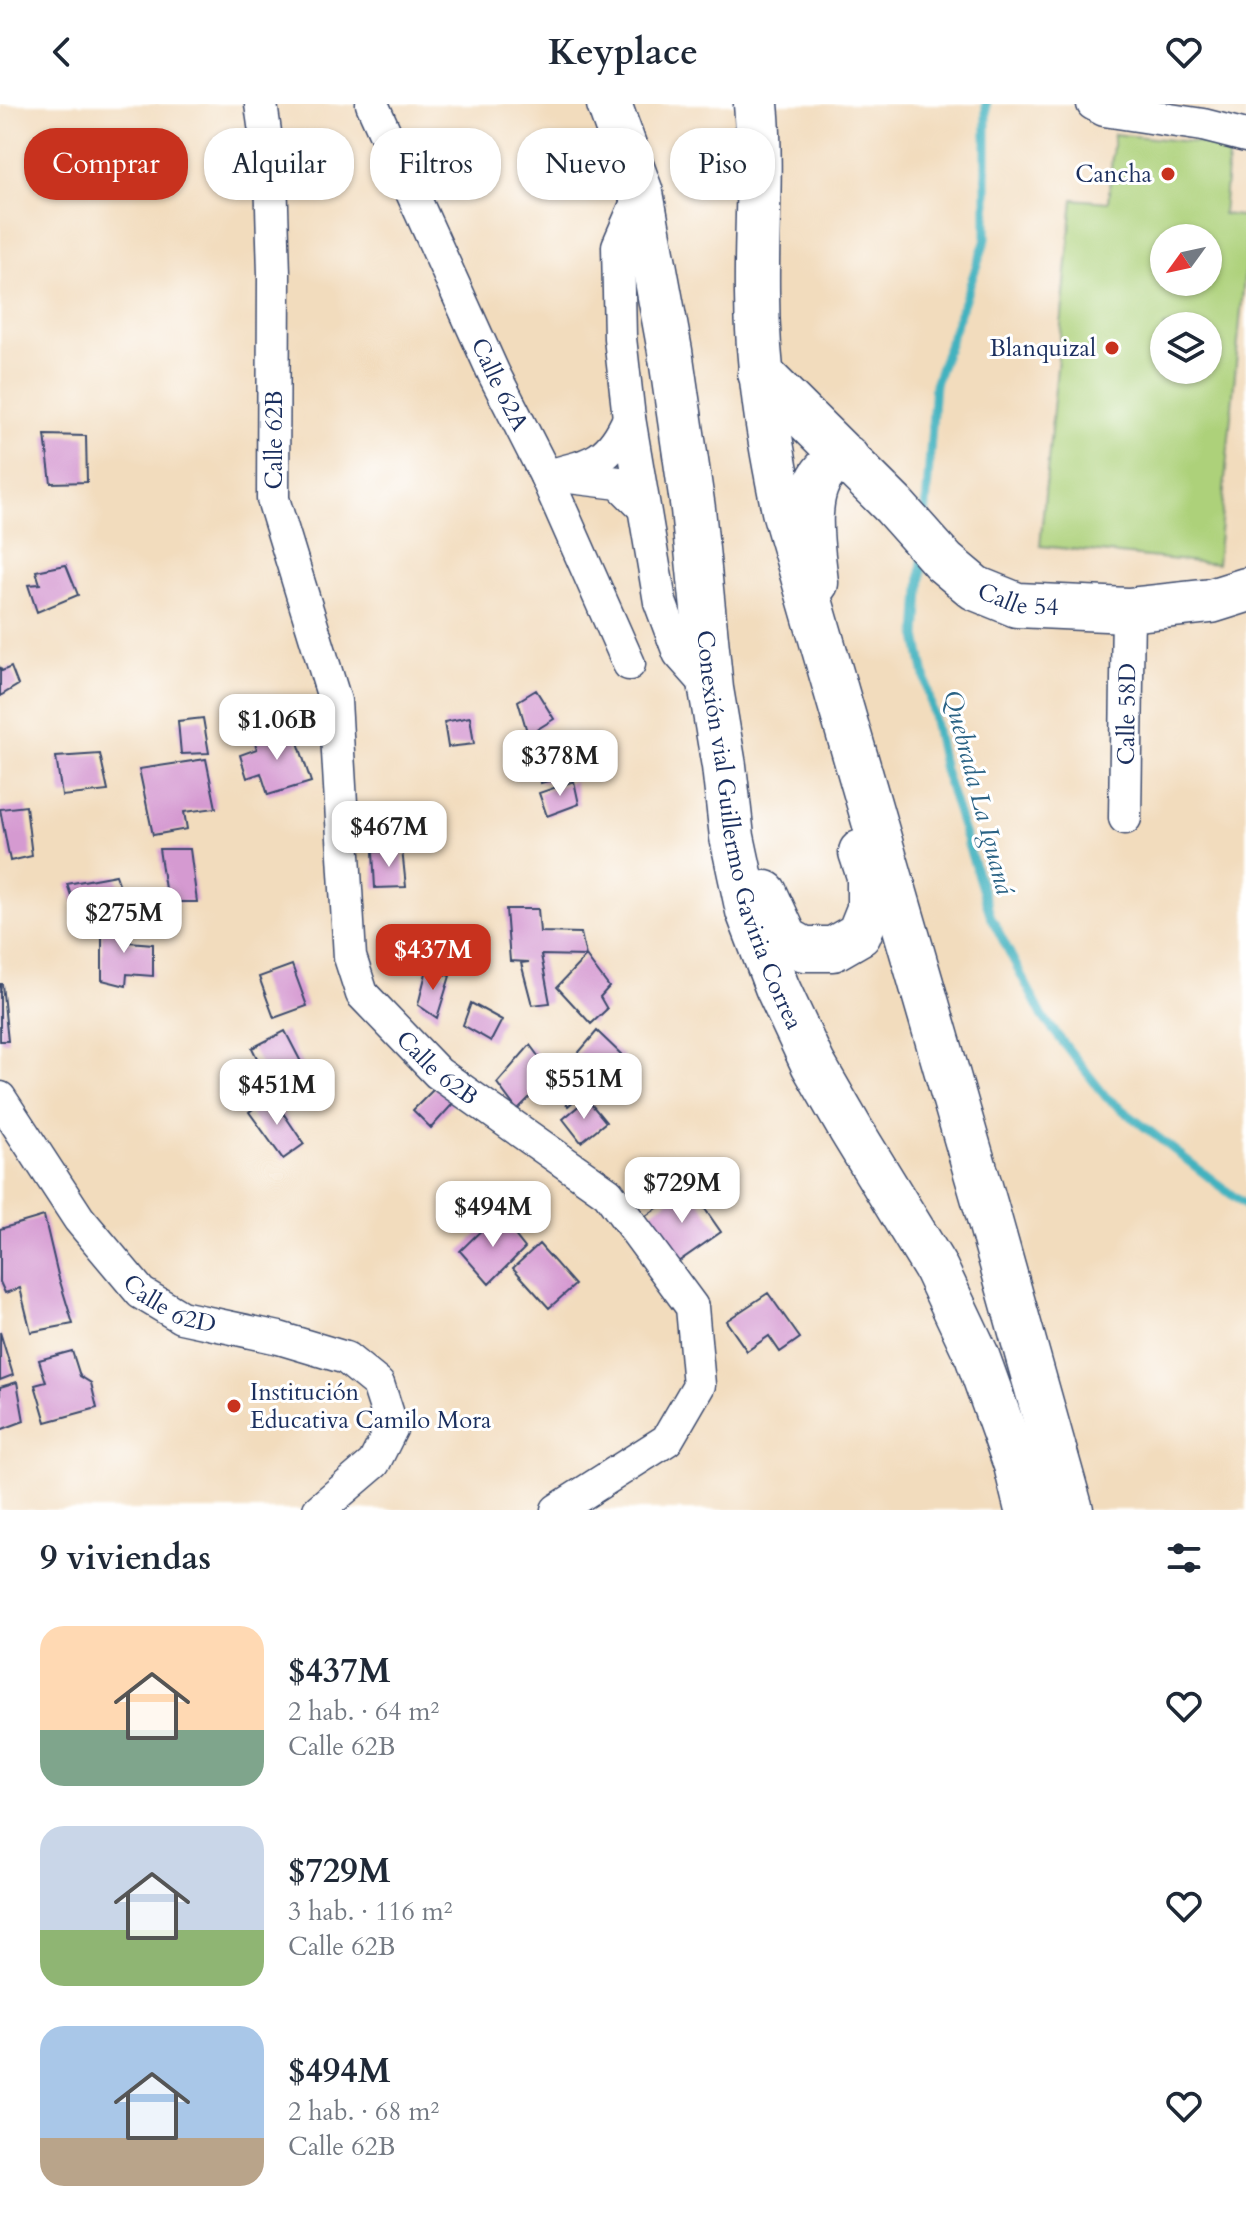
<!DOCTYPE html>
<html lang="es">
<meta charset="utf-8">
<style>
body{margin:0;font-family:Cardo,serif;background:#f2f2f3;color:#1f2937;height:100vh;display:flex;flex-direction:column;font-size:30px;white-space:nowrap}
*{box-sizing:border-box;margin:0}
p{font-size:26px;color:#747a83}
.icon{flex:none;width:44px;height:44px;fill:none;stroke:currentColor;stroke-width:2;stroke-linecap:round;stroke-linejoin:round}
.map{position:relative;height:1406px;overflow:hidden}
.drawer{display:flex;flex-direction:column;background:#fff;flex:1}
.drawer>*{flex:none}
.banner{position:absolute;left:24px;top:24px;width:800px;height:72px;display:flex;gap:16px}
.needle{width:52px;rotate:237deg}
.buttons{position:absolute;left:1150px;top:120px;display:grid;gap:16px}
.buttons a{display:grid;place-items:center;width:72px;height:72px;border-radius:50%;background:#fff;box-shadow:0 2px 6px #0004;font-size:40px}
.price{position:absolute;translate:-50% -68px;padding:0 18px;border-radius:16px;background:#fff;color:#222;font-size:26px;line-height:52px;filter:drop-shadow(0 2px 4px #0008)}
.price::after{content:'';position:absolute;left:50%;top:48px;width:24px;height:18px;margin-left:-12px;background:inherit;clip-path:polygon(0 0,100% 0,50% 100%)}
.price.active{background:#c8321e;color:#fff}
ul{padding:0;list-style:none}
li{display:flex;align-items:center;gap:24px;height:200px;padding:0 40px}
li span{display:grid;place-items:center;flex:none;width:224px;height:160px;border-radius:24px;color:#555}
li>.icon{margin-inline-start:auto}
span .icon{width:96px;height:96px;fill:#fffc;stroke-width:1}
li b{font-size:34px}
h2{display:flex;justify-content:space-between;align-items:center;height:96px;padding:0 40px;font-size:34px}
.chip{padding:0 28px;border-radius:32px;background:#fff;box-shadow:0 2px 6px #0004;font-size:28px;line-height:72px}
.chip.active{background:#c8321e;color:#fff}
header{display:flex;justify-content:space-between;align-items:center;height:104px;padding:0 40px;background:#fff;font-size:36px;font-weight:600}
.map>svg:first-child{display:block}
.green{fill:#add17a;stroke:#64806c;stroke-width:2;fill-rule:evenodd}
.lines{fill:none;stroke-linecap:round;stroke-linejoin:round}
.stream{stroke:#43b2bf;stroke-width:9}
.building{fill:#d59ad1}
.street-casing{stroke:#3b496c;stroke-width:35}
.secondary-casing{stroke:#3b496c;stroke-width:47}
.highway-casing{stroke:#3b496c;stroke-width:47}
.street{stroke:#fff;stroke-width:32}
.secondary{stroke:#fff;stroke-width:44}
.highway{stroke:#fff;stroke-width:44}
.poi-dot{fill:#c8321e;stroke:#fff;stroke-width:3}
.labels{text-anchor:middle;stroke-width:6;stroke-linejoin:round;paint-order:stroke}
.poi-label{font-size:24px;fill:#1b2f5e;stroke:#fff;text-anchor:end}
.street-label{font-size:24px;fill:#1b2f5e;stroke:#fff}
.water-label{font-size:26px;font-style:italic;fill:#2b6385;stroke:#fff}
</style>
<header><svg class="icon" aria-label="back" viewBox="0 0 24 24"><path d="M15 5l-7 7 7 7"/></svg>Keyplace<svg class="icon" aria-label="heart" viewBox="0 0 24 24"><path d="M12 20l-8-8c-3-5 5-10 8-4 3-6 11-1 8 4z"/></svg></header>
<div class="map">
<svg width="1246" height="1406" viewBox="0 0 1246 1406">
<rect width="100%" height="100%" fill="#fff"/>
<filter id="ink" filterUnits="userSpaceOnUse"><feTurbulence type="fractalNoise" baseFrequency=".0125" numOctaves="2"/><feDisplacementMap in="SourceGraphic" scale="16" xChannelSelector="R" yChannelSelector="G"/><feConvolveMatrix kernelMatrix="1 2 1 2 8 2 1 2 1" color-interpolation-filters="sRGB"/></filter>
<filter id="wash" filterUnits="userSpaceOnUse"><feTurbulence type="fractalNoise" baseFrequency=".006" numOctaves="4" result="noise"/><feDisplacementMap in="SourceGraphic" scale="32" xChannelSelector="R" yChannelSelector="G"/><feGaussianBlur stdDeviation="1.8" result="paint"/><feColorMatrix in="noise" values="0 0 0 0 0 0 0 0 0 0 0 0 0 0 0 0 0 1.4 0 .05"/><feComposite in="paint" operator="in"/></filter>
<g filter="url(#wash)">
<rect width="100%" height="100%" fill="#f2dcbd"/>
<!-- green -->
<path class="green" d="M1114,30L1229,42L1223,110L1246,113V154L1217,460L1040,442L1073,95L1108,98ZM1164,134H1208V178H1164ZM1164,222H1208V266H1164Z"/>
<g class="lines">
<!-- stream -->
<path class="stream" d="M925,416L935,280L986,135V0
M922,455L917,532L944,666L991,813L1043,913L1106,993L1246,1102"/>
</g>
<g id="blocks">
<!-- building -->
<path class="building" d="M45,331L86,332L87,378L51,379Z
M66,461L78,491L37,508L28,481L40,480L36,467Z
M11,563L18,581L0,592V564L2,567Z
M536,586L554,615L528,631L518,597Z
M470,613L474,640L448,643L444,618Z
M203,614L209,649L181,650L178,617Z
M293,623L311,678L268,691L261,669L247,674L240,651L257,645L254,636Z
M567,647L573,670L541,679L535,656Z
M100,650L108,687L62,692L56,653Z
M206,655L216,704L184,708L187,725L153,731L139,665Z
M574,677L579,700L547,712L539,689Z
M429,700L430,737L372,739L370,711Z
M26,702L32,752L10,757L0,705Z
M159,745H190L197,798H167Z
M402,745L406,783L375,784L373,748Z
M116,771L126,799L80,817L67,780Z
M506,805H538L540,828L581,829L586,852L541,851L550,899L532,901L521,859L529,858L510,857Z
M102,819L130,823L129,838L153,840V872L127,870L126,882L102,876Z
M586,852L609,883L600,893L607,905L591,920L557,883Z
M292,861L307,902L274,914L259,873Z
M427,865L450,872L437,914L418,901Z
M0,880H2L8,937H0Z
M471,899L502,916L491,937L463,921Z
M285,927L313,981L280,1000L252,944Z
M597,927L624,953L568,1002L551,981Z
M530,941L552,971L517,1006L497,979Z
M443,976L458,994L431,1024L413,1006Z
M271,991L304,1040L283,1055L249,1008Z
M587,995L606,1018L581,1038L563,1015Z
M689,1082L721,1128L675,1160L643,1114Z
M498,1110L525,1144L489,1180L460,1147Z
M44,1112L58,1171L73,1220L31,1228L20,1184L5,1189L0,1178V1125Z
M539,1140L575,1181L549,1204L513,1164Z
M768,1189L800,1234L780,1248L769,1232L747,1247L726,1217Z
M0,1228L13,1271L0,1276Z
M72,1247L80,1272L91,1279L97,1304L46,1318L35,1281L46,1278L39,1256Z
M17,1278L24,1317L0,1326V1283Z"/>
</g>
</g>
<g filter="url(#ink)">
<use href="#blocks" fill-opacity="0" stroke="#3b496c" stroke-width="2"/>
<g class="lines">
<!-- street casing -->
<g class="street-casing">
<g id="street">
<path id="s1" d="M261,0L271,70L274,170L273,395L335,597L350,853L362,890L438,969L608,1089L692,1203L699,1281L667,1336L557,1406"/>
<path id="s2" d="M372,0L494,270L546,372L629,560"/>
<path d="M1093,0L1104,6L1203,21L1246,32"/>
<path d="M641,89L618,142L620,234L629,314L660,498L679,549L711,585"/>
<path d="M546,372C591,361 610,358 629,314"/>
<path d="M561,372L619,379L642,402"/>
<path id="s3" d="M1125,714L1128,506"/>
<path id="s4" d="M0,994L79,1115L141,1189L181,1213L279,1234L346,1254L378,1280L392,1323L374,1359L319,1406"/>
</g>
</g>
<!-- secondary casing -->
<g class="secondary-casing">
<g id="secondary">
<path id="s5" d="M760,269L894,402L944,458L975,484L1017,501L1128,506L1211,497L1246,486"/>
<path d="M816,479C813,447 802,393 825,367C830,361 839,357 846,353"/>
</g>
</g>
<!-- highway casing -->
<g class="highway-casing">
<g id="highway">
<path id="s6" d="M609,0L641,89L670,247L693,405L711,585L724,662L732,733L748,807L777,883L813,960L851,1026L936,1165L977,1252L1016,1361L1027,1406"/>
<path d="M756,0C762,63 756,126 757,189C757,264 769,335 784,407L986,1103L1071,1406"/>
<path d="M765,789L786,835L804,845H833L859,830L869,805V772L861,748"/>
</g>
</g>
<!-- street -->
<use href="#street" class="street"/>
<!-- secondary -->
<use href="#secondary" class="secondary"/>
<!-- highway -->
<use href="#highway" class="highway"/>
</g>
</g>
<!-- markers -->
<g class="poi-dot">
<circle cx="1168" cy="70" r="8"/>
<circle cx="1112" cy="244" r="8"/>
<circle cx="234" cy="1302" r="8"/>
</g>
<g class="labels">
<!-- poi labels -->
<g class="poi-label">
<text x="1152" y="78">Cancha</text>
<text x="1096" y="252">Blanquizal</text>
<text x="250" y="1296" text-anchor="start">Institución<tspan x="250" dy="28">Educativa Camilo Mora</tspan></text>
</g>
<!-- street labels -->
<g class="street-label">
<text dy="8" stroke="none"><textPath href="#s2" startOffset="308">Calle 62A</textPath></text>
<text transform="translate(274 336) rotate(-90)" y="8">Calle 62B</text>
<text dy="8" stroke="none"><textPath href="#s5" startOffset="350">Calle 54</textPath></text>
<text dy="8" stroke="none"><textPath href="#s3" startOffset="104">Calle 58D</textPath></text>
<text dy="8" stroke="none"><textPath href="#s6" startOffset="742">Conexión vial Guillermo Gaviria Correa</textPath></text>
<text dy="8" stroke="none"><textPath href="#s1" startOffset="1008">Calle 62B</textPath></text>
<text dy="8" stroke="none"><textPath href="#s4" startOffset="272">Calle 62D</textPath></text>
</g>
<!-- water labels -->
<g class="water-label">
<text transform="translate(979 688) rotate(75)" y="9">Quebrada La Iguaná</text>
</g>
</g>
</svg>
<div class="buttons">
<a><svg class="needle" viewBox="-14 -14 28 28"><path d="M0-13l5 13h-10z" fill="#e53935"/><path d="M0 13l5-13h-10z" fill="#747a83"/></svg></a>
<a><svg class="icon" aria-label="layers" viewBox="0 0 24 24"><path d="M12 4l9 5-9 5-9-5zM3 14l9 5 9-5"/></svg></a>
</div>
<b class="price" style="left:277px;top:658px">$1.06B</b>
<b class="price" style="left:560px;top:694px">$378M</b>
<b class="price" style="left:389px;top:765px">$467M</b>
<b class="price" style="left:124px;top:851px">$275M</b>
<b class="price active" style="left:433px;top:888px">$437M</b>
<b class="price" style="left:584px;top:1017px">$551M</b>
<b class="price" style="left:277px;top:1023px">$451M</b>
<b class="price" style="left:682px;top:1121px">$729M</b>
<b class="price" style="left:493px;top:1145px">$494M</b>
<div class="banner">
<a class="chip active">Comprar</a>
<a class="chip">Alquilar</a>
<a class="chip">Filtros</a>
<a class="chip">Nuevo</a>
<a class="chip">Piso</a>
</div>
</div>
<section class="drawer">
<h2>9 viviendas<svg class="icon" aria-label="filters" viewBox="0 0 24 24"><path d="M4 7h16M4 17h16"/><circle cx="9" cy="7" r="2"/><circle cx="15" cy="17" r="2"/></svg></h2>
<ul>
<li><span style="background:linear-gradient(#ffd9b3 65%,#7fa58c 0)"><svg class="icon" aria-label="home" viewBox="0 0 24 24"><path d="M3 11l9-7 9 7M6 9v11h12V9"/></svg></span><div><b>$437M</b><p>2 hab. · 64 m²</p><p>Calle 62B</p></div><svg class="icon" aria-label="heart" viewBox="0 0 24 24"><path d="M12 20l-8-8c-3-5 5-10 8-4 3-6 11-1 8 4z"/></svg></li>
<li><span style="background:linear-gradient(#c9d6e8 65%,#8fb573 0)"><svg class="icon" aria-label="home" viewBox="0 0 24 24"><path d="M3 11l9-7 9 7M6 9v11h12V9"/></svg></span><div><b>$729M</b><p>3 hab. · 116 m²</p><p>Calle 62B</p></div><svg class="icon" aria-label="heart" viewBox="0 0 24 24"><path d="M12 20l-8-8c-3-5 5-10 8-4 3-6 11-1 8 4z"/></svg></li>
<li><span style="background:linear-gradient(#a9c7e8 70%,#b9a48a 0)"><svg class="icon" aria-label="home" viewBox="0 0 24 24"><path d="M3 11l9-7 9 7M6 9v11h12V9"/></svg></span><div><b>$494M</b><p>2 hab. · 68 m²</p><p>Calle 62B</p></div><svg class="icon" aria-label="heart" viewBox="0 0 24 24"><path d="M12 20l-8-8c-3-5 5-10 8-4 3-6 11-1 8 4z"/></svg></li>
</ul>
</section>
